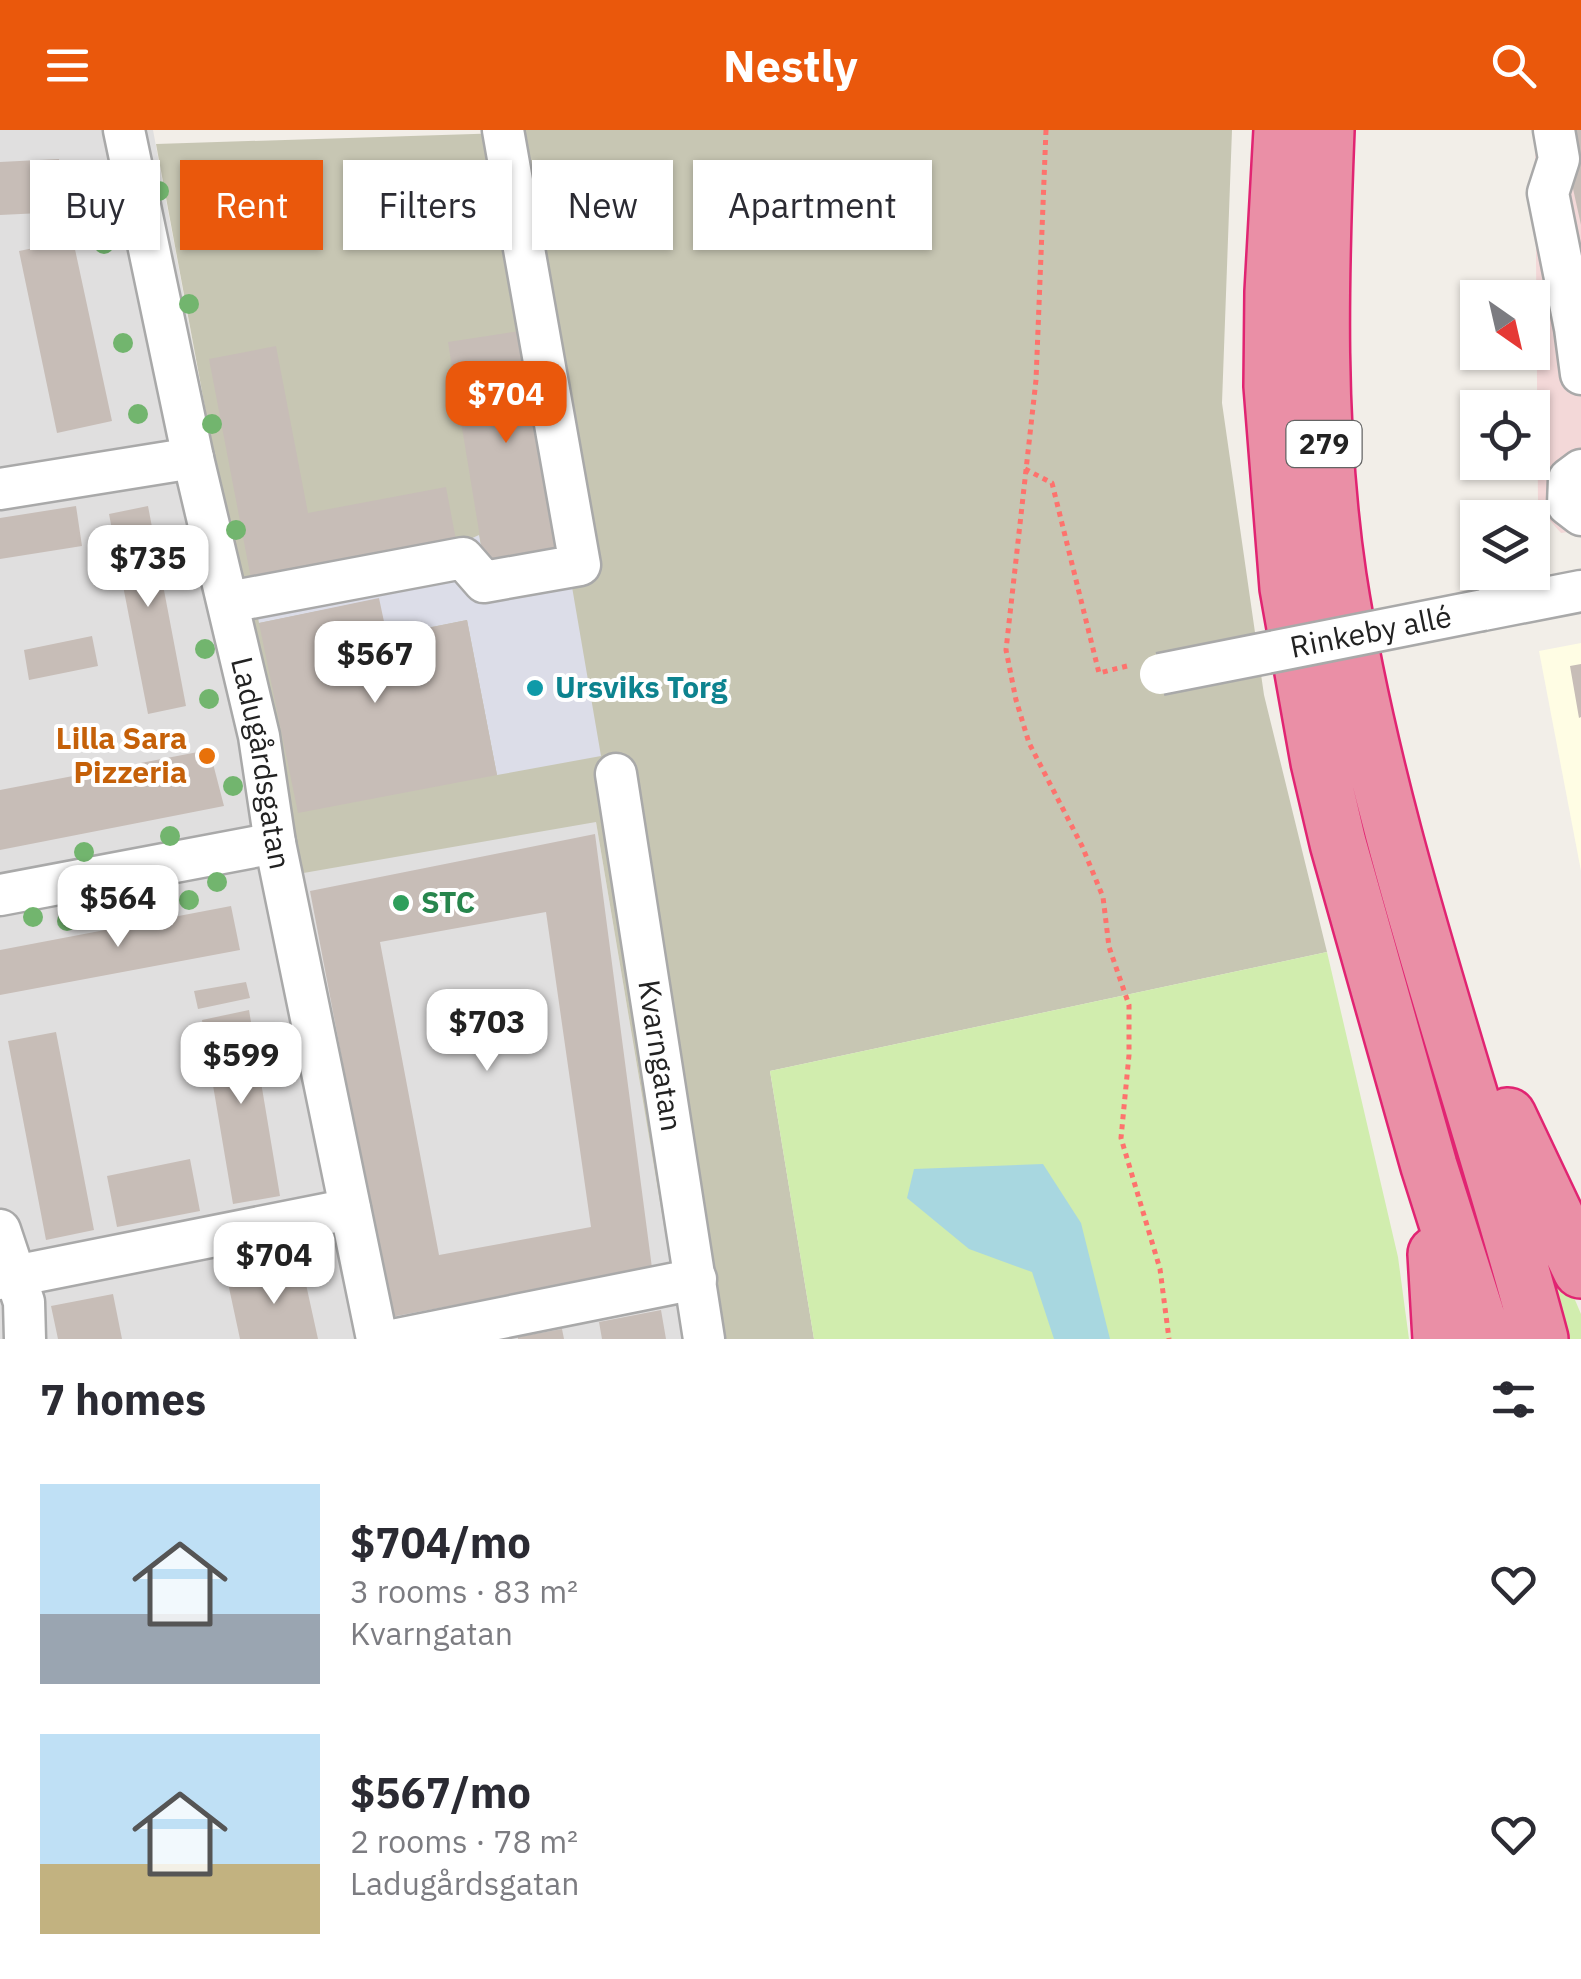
<!DOCTYPE html>
<meta charset="utf-8">
<style>
body{margin:0;font-family:"IBM Plex Sans",sans-serif;background:#f7f7f7;color:#2b2b33;height:100vh;display:flex;flex-direction:column;font-size:38px;white-space:nowrap}
*{box-sizing:border-box;margin:0}
p{font-size:32px;color:#7c7c81}
.icon{flex:none;width:55px;height:55px;fill:none;stroke:currentColor;stroke-width:2;stroke-linecap:round;stroke-linejoin:round}
.map{position:relative;height:1209px;overflow:hidden}
.side{display:flex;flex-direction:column;background:#fff;flex:1}
.side>*{flex:none}
.top-card{position:absolute;left:30px;top:30px;width:1000px;height:90px;display:flex;gap:20px}
.needle{width:65px;rotate:146deg}
.controls{position:absolute;left:1460px;top:150px;display:grid;gap:20px}
.controls a{display:grid;place-items:center;width:90px;height:90px;border-radius:0px;background:#fff;box-shadow:0 2px 8px #0004;font-size:50px}
.price{position:absolute;translate:-50% -85px;padding:0 22px;border-radius:20px;background:#fff;color:#222;font-size:32px;line-height:65px;filter:drop-shadow(0 2px 5px #0008)}
.price::after{content:'';position:absolute;left:50%;top:60px;width:30px;height:22px;margin-left:-15px;background:inherit;clip-path:polygon(0 0,100% 0,50% 100%)}
.price.current{background:#ea580c;color:#fff}
ul{padding:0;list-style:none}
li{display:flex;align-items:center;gap:30px;height:250px;padding:0 40px}
li span{display:grid;place-items:center;flex:none;width:280px;height:200px;border-radius:0px;color:#555}
li>.icon{margin-inline-start:auto}
span .icon{width:120px;height:120px;fill:#fffc;stroke-width:1}
li b{font-size:42px}
h2{display:flex;justify-content:space-between;align-items:center;height:120px;padding:0 40px;font-size:42px}
.chip{padding:0 35px;border-radius:0px;background:#fff;box-shadow:0 2px 8px #0004;font-size:35px;line-height:90px}
.chip.current{background:#ea580c;color:#fff}
header{display:flex;justify-content:space-between;align-items:center;height:130px;padding:0 40px;background:#ea580c;color:#fff;font-size:45px;font-weight:700}
.map>svg:first-child{display:block}
.residential{fill:#e0dfdf}
.commercial{fill:#f3d8d8}
.education{fill:#fffde4}
.construction{fill:#c7c6b3}
.grass{fill:#d1edae}
.plaza{fill:#dcdde8}
.water{fill:#a8d7e0}
.building{fill:#c7bdb7;fill-rule:evenodd}
.lines{fill:none;stroke-linecap:round;stroke-linejoin:round}
.minor-casing{stroke:#a9a9a9;stroke-width:45}
.highway-casing{stroke:#e12472;stroke-width:60}
.path{stroke:#fe726d;stroke-width:5;stroke-dasharray:5 5;stroke-linecap:butt}
.minor{stroke:#fff;stroke-width:40}
.highway{stroke:#ea8fa6;stroke-width:55}
.minor-bridge-casing{stroke:#a9a9a9;stroke-width:45;stroke-linecap:butt}
.minor-bridge{stroke:#fff;stroke-width:40}
.tree{fill:#72b56e}
.culture-dot{fill:#0f9aa8;stroke:#fff;stroke-width:4}
.food-dot{fill:#e8710a;stroke:#fff;stroke-width:4}
.leisure-dot{fill:#2e9e5b;stroke:#fff;stroke-width:4}
.labels{text-anchor:middle;stroke-width:8;stroke-linejoin:round;paint-order:stroke}
.shield{fill:#fff;stroke:#646464;stroke-width:2.5}
.shield-label{font-size:28px;font-weight:bold;fill:#222}
.street-label{font-size:30px;fill:#222;stroke:#fff}
.culture-label{font-size:30px;font-weight:bold;fill:#0d838f;stroke:#fff;text-anchor:start}
.food-label{font-size:30px;font-weight:bold;fill:#c56008;stroke:#fff;text-anchor:end}
.leisure-label{font-size:30px;font-weight:bold;fill:#27864d;stroke:#fff;text-anchor:start}
</style>
<header><svg class="icon" aria-label="menu" viewBox="0 0 24 24"><path d="M4 6h16M4 12h16M4 18h16"/></svg>Nestly<svg class="icon" aria-label="search" viewBox="0 0 24 24"><circle cx="10" cy="10" r="6"/><path d="M15 15l6 6"/></svg></header>
<div class="map">
<svg width="1581" height="1209" viewBox="0 0 1581 1209">
<rect width="100%" height="100%" fill="#f2eee8"/>
<!-- residential -->
<path class="residential" d="M0,0H153L280,683L596,692L683,1209H0Z"/>
<!-- commercial -->
<path class="commercial" d="M1535,0H1581V400L1561,403L1538,377Z"/>
<!-- education -->
<path class="education" d="M1581,513V741L1539,521Z"/>
<!-- construction -->
<path class="construction" d="M506,0H1232L1222,273L1264,565L1327,822L770,941L814,1209H683L596,692L292,745L156,14L505,3Z"/>
<!-- grass -->
<path class="grass" d="M1327,822L1398,1127L1409,1209H814L770,941Z
M1527,1057L1581,1184V1209H1563Z"/>
<!-- plaza -->
<path class="plaza" d="M479,405L484,432L565,416L601,626L497,645L467,490L387,506L378,469L259,493L252,455L457,415Z"/>
<!-- water -->
<path class="water" d="M1043,1034L1081,1093L1110,1209H1054L1032,1142L969,1119L907,1068L914,1039Z"/>
<!-- building -->
<path class="building" d="M1569,0H1581V95L1570,45L1577,44Z
M59,29L62,82L0,85V32Z
M73,110L112,291L57,303L19,121Z
M526,200L565,416L484,432L448,212Z
M276,216L308,383L446,357L457,415L252,454L209,229Z
M76,376L82,416L0,429V388Z
M148,376L186,576L148,584L109,384Z
M379,468L387,506L467,490L497,645L298,683L259,493Z
M92,506L98,536L29,550L24,520Z
M1581,534V587L1579,588L1570,536Z
M198,622V624L210,622L224,676L0,720V660Z
M595,704L652,1138L391,1187L310,761ZM546,782L591,1097L439,1125L380,812Z
M231,776L240,820L0,865V820Z
M246,852L250,868L198,879L194,861Z
M249,880L280,1066L233,1074L202,890Z
M56,902L94,1100L46,1110L8,911Z
M190,1029L200,1081L117,1097L107,1046Z
M302,1136L318,1209H240L228,1153Z
M113,1164L122,1209H58L51,1176Z
M661,1180L666,1209H602L599,1192Z
M562,1199L564,1209H518V1207Z"/>
<g class="lines">
<!-- minor casing -->
<g class="minor-casing">
<g id="minor">
<path id="s1" d="M124,0L193,328L259,606L275,713L377,1209"/>
<path d="M1554,0L1559,29L1548,63L1575,198L1581,244"/>
<path d="M1581,340L1569,349L1568,375L1581,385"/>
<path d="M0,359L193,328"/>
<path d="M229,472L463,428L484,452L580,435L503,0"/>
<path d="M1483,480L1581,461"/>
<path id="s2" d="M616,644L704,1209"/>
<path d="M0,765L275,713"/>
<path d="M0,1100L24,1172L25,1209"/>
<path d="M0,1149L350,1079"/>
<path d="M397,1209L696,1149"/>
</g>
</g>
<!-- highway casing -->
<g class="highway-casing">
<path id="highway" d="M1282,0L1273,162L1272,256L1288,458L1319,632L1338,713L1429,1036L1484,1209
M1326,0C1320,149 1316,298 1338,447C1378,705 1473,956 1540,1209
M1508,986L1581,1140
M1436,1124L1441,1209"/>
</g>
<!-- path -->
<path class="path" d="M1046,0L1036,250L1006,520L1016,570L1029,613L1082,716L1103,767L1109,817L1129,875V925L1121,1008L1160,1139L1169,1209
M1025,339L1052,353L1099,543L1131,535"/>
<!-- minor -->
<use href="#minor" class="minor"/>
<!-- highway -->
<use href="#highway" class="highway"/>
<!-- minor-bridge casing -->
<g class="minor-bridge-casing">
<g id="minor-bridge">
<path id="s3" d="M1160,544L1483,480"/>
</g>
</g>
<!-- minor-bridge -->
<use href="#minor-bridge" class="minor-bridge"/>
</g>
<!-- trees -->
<g class="tree">
<circle cx="88" cy="42" r="10"/>
<circle cx="159" cy="61" r="10"/>
<circle cx="104" cy="114" r="10"/>
<circle cx="189" cy="174" r="10"/>
<circle cx="123" cy="213" r="10"/>
<circle cx="138" cy="284" r="10"/>
<circle cx="212" cy="294" r="10"/>
<circle cx="236" cy="400" r="10"/>
<circle cx="192" cy="448" r="10"/>
<circle cx="205" cy="519" r="10"/>
<circle cx="209" cy="569" r="10"/>
<circle cx="233" cy="656" r="10"/>
<circle cx="170" cy="706" r="10"/>
<circle cx="84" cy="722" r="10"/>
<circle cx="217" cy="752" r="10"/>
<circle cx="156" cy="764" r="10"/>
<circle cx="189" cy="770" r="10"/>
<circle cx="96" cy="774" r="10"/>
<circle cx="130" cy="780" r="10"/>
<circle cx="33" cy="787" r="10"/>
<circle cx="67" cy="791" r="10"/>
</g>
<!-- markers -->
<circle class="culture-dot" cx="535" cy="558" r="10"/>
<circle class="food-dot" cx="207" cy="626" r="10"/>
<circle class="leisure-dot" cx="401" cy="773" r="10"/>
<g class="labels">
<!-- shield labels -->
<rect class="shield" x="1286.5" y="291" width="75" height="46" rx="8"/>
<g class="shield-label">
<text x="1324" y="324">279</text>
</g>
<!-- street labels -->
<g class="street-label">
<text dy="10" stroke="none"><textPath href="#s3" startOffset="215">Rinkeby allé</textPath></text>
<text dy="10" stroke="none"><textPath href="#s1" startOffset="648">Ladugårdsgatan</textPath></text>
<text dy="10" stroke="none"><textPath href="#s2" startOffset="285">Kvarngatan</textPath></text>
</g>
<!-- culture labels -->
<g class="culture-label">
<text x="555" y="568">Ursviks Torg</text>
</g>
<!-- food labels -->
<g class="food-label">
<text x="187" y="619">Lilla Sara<tspan x="187" dy="34">Pizzeria</tspan></text>
</g>
<!-- leisure labels -->
<g class="leisure-label">
<text x="421" y="783">STC</text>
</g>
</g>
</svg>
<div class="controls">
<a><svg class="needle" viewBox="-14 -14 28 28"><path d="M0-13l5 13h-10z" fill="#e53935"/><path d="M0 13l5-13h-10z" fill="#7c7c81"/></svg></a>
<a><svg class="icon" aria-label="locate" viewBox="0 0 24 24"><circle cx="12" cy="12" r="6"/><path d="M12 2v4M12 18v4M2 12h4M18 12h4"/></svg></a>
<a><svg class="icon" aria-label="layers" viewBox="0 0 24 24"><path d="M12 4l9 5-9 5-9-5zM3 14l9 5 9-5"/></svg></a>
</div>
<b class="price current" style="left:506px;top:316px">$704</b>
<b class="price" style="left:148px;top:480px">$735</b>
<b class="price" style="left:375px;top:576px">$567</b>
<b class="price" style="left:118px;top:820px">$564</b>
<b class="price" style="left:487px;top:944px">$703</b>
<b class="price" style="left:241px;top:977px">$599</b>
<b class="price" style="left:274px;top:1177px">$704</b>
<div class="top-card">
<a class="chip">Buy</a>
<a class="chip current">Rent</a>
<a class="chip">Filters</a>
<a class="chip">New</a>
<a class="chip">Apartment</a>
</div>
</div>
<section class="side">
<h2>7 homes<svg class="icon" aria-label="filters" viewBox="0 0 24 24"><path d="M4 7h16M4 17h16"/><circle cx="9" cy="7" r="2"/><circle cx="15" cy="17" r="2"/></svg></h2>
<ul>
<li><span style="background:linear-gradient(#bfe0f5 65%,#9aa5b1 0)"><svg class="icon" aria-label="home" viewBox="0 0 24 24"><path d="M3 11l9-7 9 7M6 9v11h12V9"/></svg></span><div><b>$704/mo</b><p>3 rooms · 83 m²</p><p>Kvarngatan</p></div><svg class="icon" aria-label="heart" viewBox="0 0 24 24"><path d="M12 20l-8-8c-3-5 5-10 8-4 3-6 11-1 8 4z"/></svg></li>
<li><span style="background:linear-gradient(#bfe0f5 65%,#c2b280 0)"><svg class="icon" aria-label="home" viewBox="0 0 24 24"><path d="M3 11l9-7 9 7M6 9v11h12V9"/></svg></span><div><b>$567/mo</b><p>2 rooms · 78 m²</p><p>Ladugårdsgatan</p></div><svg class="icon" aria-label="heart" viewBox="0 0 24 24"><path d="M12 20l-8-8c-3-5 5-10 8-4 3-6 11-1 8 4z"/></svg></li>
</ul>
</section>
